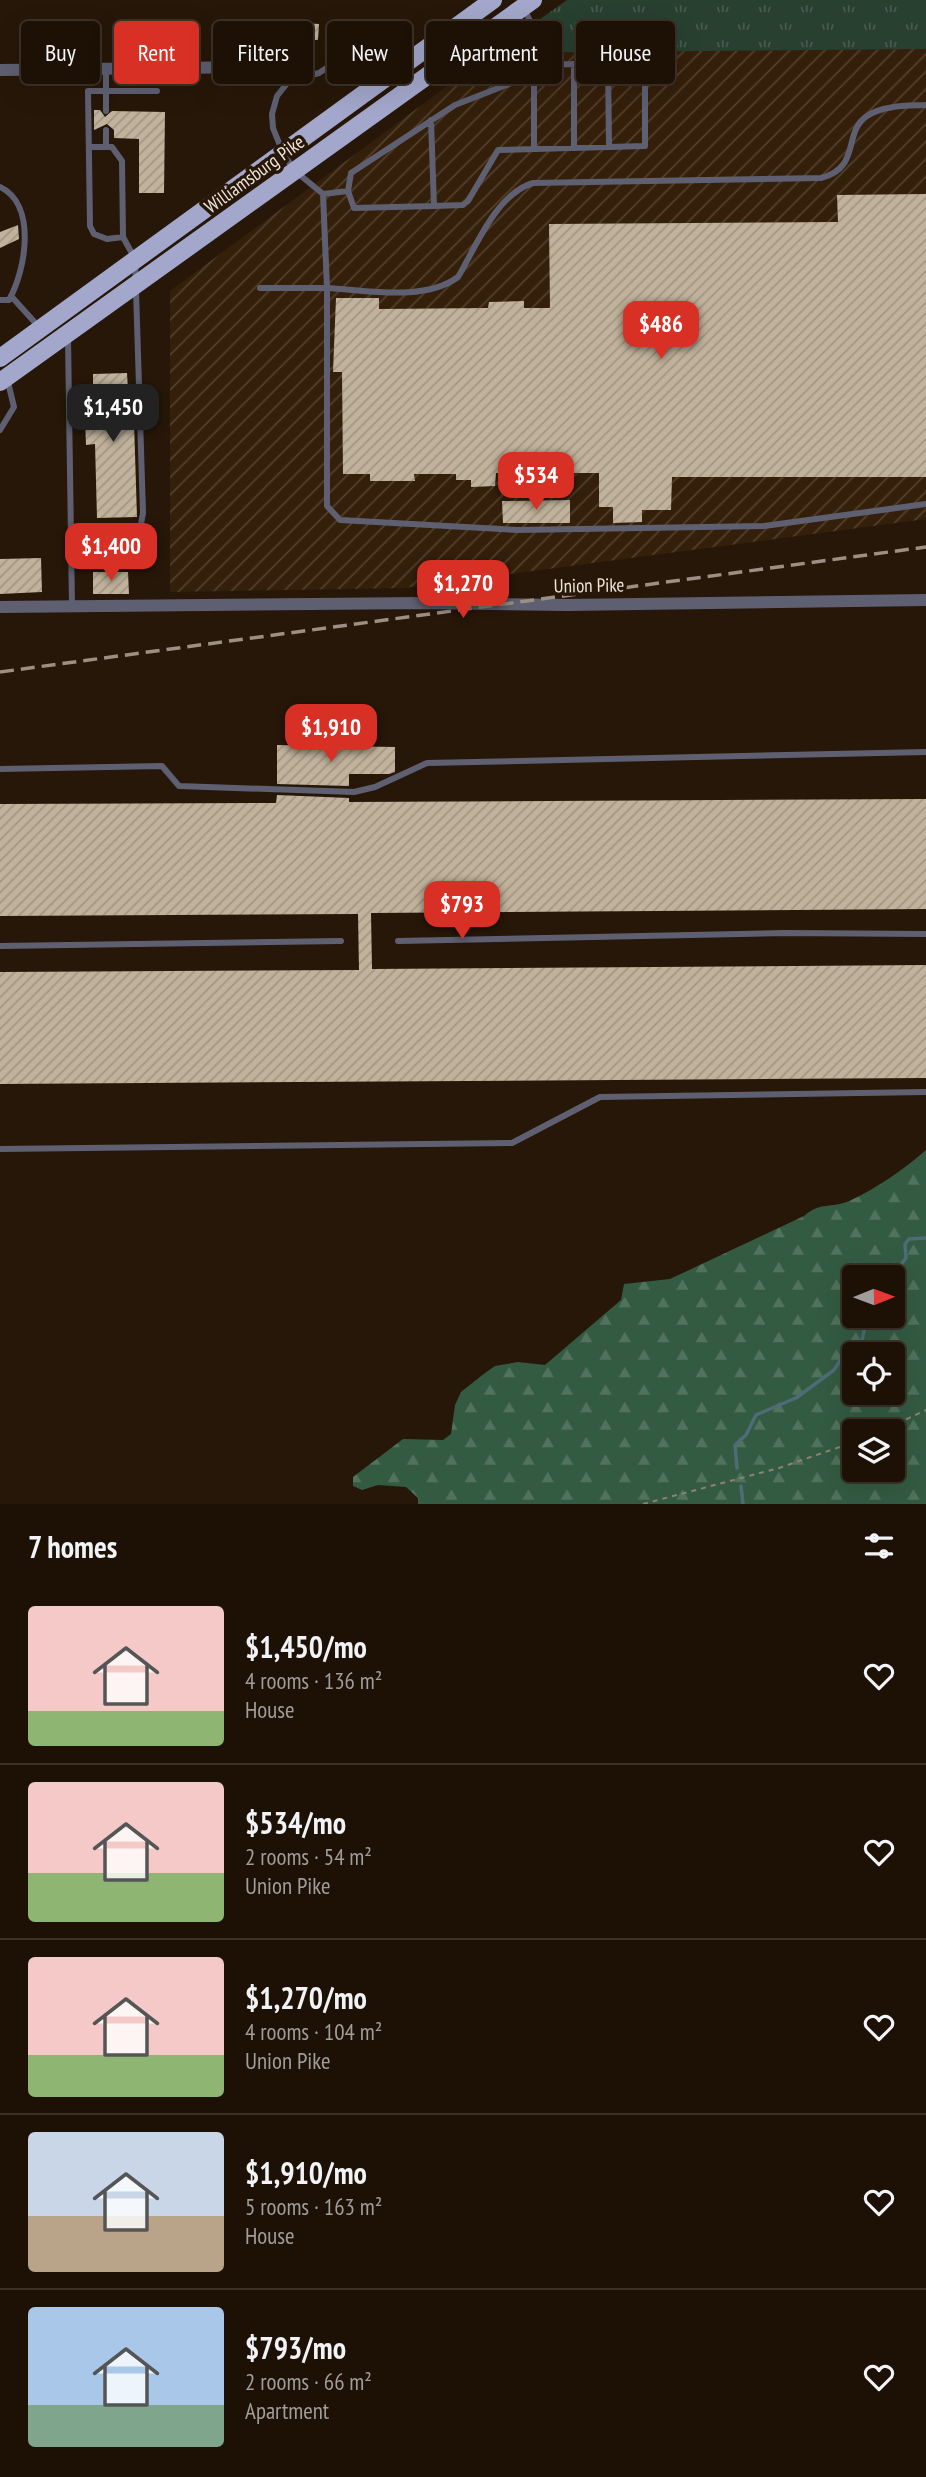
<!DOCTYPE html>
<meta charset="utf-8">
<style>
body{margin:0;font-family:"PT Sans Narrow",sans-serif;background:#251a10;color:#f1f3f6;height:100vh;display:flex;flex-direction:column;font-size:26px;white-space:nowrap}
*{box-sizing:border-box;margin:0}
p{font-size:23px;color:#a09d9b}
.icon{flex:none;width:38px;height:38px;fill:none;stroke:currentColor;stroke-width:2;stroke-linecap:round;stroke-linejoin:round}
.map{position:relative;height:1504px;overflow:hidden}
.drawer{display:flex;flex-direction:column;background:#1d1106;flex:1}
.drawer>*{flex:none}
.banner{position:absolute;left:21px;top:21px;width:886px;height:63px;display:flex;gap:14px}
.needle{width:46px;rotate:89deg}
.fabs{position:absolute;left:842px;top:1265px;display:grid;gap:14px}
.fabs a{display:grid;place-items:center;width:63px;height:63px;border-radius:7px;background:#1d1106;box-shadow:0 7px 28px #0002,0 0 0 2px #3b3128;font-size:35px}
.price{position:absolute;translate:-50% -60px;padding:0 16px;border-radius:14px;background:#d93025;color:#fff;font-size:23px;line-height:46px;filter:drop-shadow(0 2px 4px #0008)}
.price::after{content:'';position:absolute;left:50%;top:42px;width:21px;height:16px;margin-left:-10px;background:inherit;clip-path:polygon(0 0,100% 0,50% 100%)}
.price.current{background:#222;color:#fff}
ul{padding:0;list-style:none}
li{display:flex;align-items:center;gap:21px;height:175px;padding:0 28px}
li+li{border-top:2px solid #3b3128}
li span{display:grid;place-items:center;flex:none;width:196px;height:140px;border-radius:7px;color:#555}
li>.icon{margin-inline-start:auto}
span .icon{width:84px;height:84px;fill:#fffc;stroke-width:1}
li b{font-size:30px}
h2{display:flex;justify-content:space-between;align-items:center;height:84px;padding:0 28px;font-size:30px}
.pill{padding:0 24px;border-radius:7px;background:#1d1106;box-shadow:0 7px 28px #0002,0 0 0 2px #3b3128;font-size:24px;line-height:63px}
.pill.current{background:#d93025;color:#fff}
.map>svg:first-child{display:block}
.industrial{fill:url(#industrial-furrows)}
.grass{fill:url(#grass-tufts)}
.forest{fill:url(#forest-firs);fill-rule:evenodd}
.lines{fill:none;stroke-linecap:round;stroke-linejoin:round}
.stream{stroke:#4c6d77;stroke-width:3.5}
.building{fill:url(#building-hatch)}
.path{stroke:#8f8175;stroke-width:2;stroke-dasharray:5 5;stroke-linecap:butt}
.service{stroke:#5e6072;stroke-width:6}
.minor{stroke:#5e6072;stroke-width:12}
.primary{stroke:#a2a7cb;stroke-width:18}
.rail{stroke:#9c8f83;stroke-width:3.5;stroke-dasharray:14 7;stroke-linecap:butt}
.labels{text-anchor:middle;stroke-width:7;stroke-linejoin:round;paint-order:stroke}
.street-label{font-size:19px;fill:#eee3d9;stroke:#271708}
</style>
<div class="map">
<svg width="926" height="1504" viewBox="0 0 926 1504">
<defs>
<pattern id="industrial-furrows" width="10" height="10" patternUnits="userSpaceOnUse" patternTransform="scale(1.75)"><rect width="10" height="10" fill="#341f0a"/><path d="M-1 1l2-2M0 10L10 0M9 11l2-2" fill="none" stroke="#523f2d"/></pattern>
<pattern id="grass-tufts" width="24" height="20" patternUnits="userSpaceOnUse" patternTransform="scale(1.75)"><rect width="24" height="20" fill="#274030"/><path d="M3 7l-1-3M5 7V3M7 7l1-3M15 17l-1-3M17 17v-4M19 17l1-3" fill="none" stroke="#475b4d"/></pattern>
<pattern id="forest-firs" width="22" height="20" patternUnits="userSpaceOnUse" patternTransform="scale(1.75)"><rect width="22" height="20" fill="#335b42"/><path d="M5 1l3.5 6h-7zM16 11l3.5 6h-7z" fill="#51725d"/></pattern>
<pattern id="building-hatch" width="6" height="6" patternUnits="userSpaceOnUse" patternTransform="scale(1.75)"><rect width="6" height="6" fill="#c0b29b"/><path d="M-1 1l2-2M0 6l6-6M5 7l2-2" fill="none" stroke="#a29684"/></pattern>
</defs>
<rect width="100%" height="100%" fill="#271708"/>
<!-- industrial -->
<path class="industrial" d="M926,49V519L405,588L170,592V291L492,53Z"/>
<!-- grass -->
<path class="grass" d="M567,0H926V49L492,53Z"/>
<!-- forest -->
<path class="forest" d="M926,1150V1504H418V1498L406,1487L378,1485L362,1490L353,1486V1477L403,1439L443,1440L451,1434L455,1405L461,1392L485,1373L495,1366L518,1362L545,1365L621,1300L624,1284L670,1279L804,1216C821,1201 831,1209 849,1201C876,1189 903,1170 926,1150ZM854,1278H892V1316H854ZM854,1354H892V1393H854ZM854,1432H892V1470H854Z"/>
<g class="lines">
<!-- stream -->
<path class="stream" d="M891,1278L906,1258L905,1244L909,1239L926,1238
M737,1468L735,1445L746,1435L756,1415L796,1398L834,1370L845,1353L862,1341L867,1316
M741,1486L743,1504"/>
</g>
<!-- building -->
<path class="building" d="M301,23L319,24L318,40H300Z
M94,110H100L105,117L112,111L165,112L164,193H139V139L114,138V130L107,124L94,130Z
M926,194V477H672L671,510H642V522L613,523V507H599V473H496L495,486L471,487V480H456V474H414L415,481H370V474H343L342,372H333L336,298H379V309L488,308L489,302L524,301V308H550L549,224L838,222L837,195Z
M18,225L19,239L0,248V232Z
M127,373L128,390H133L137,517L97,518L95,444L86,445L84,393H93V374Z
M570,500V523H503L502,501Z
M41,558L42,592L0,594V559Z
M93,572H128L129,594H93Z
M277,745L395,747V772L389,774H349V786L277,784Z
M277,795L349,798V802L926,799V909L371,913L372,969L926,965V1078L0,1084V972L359,970L358,914L0,916V804L276,803Z"/>
<g class="lines">
<!-- path -->
<path class="path" d="M879,1432L926,1410
M643,1504L779,1468L854,1442"/>
<!-- service -->
<path class="service" d="M343,57L319,73L289,81L277,96L272,114L273,128L283,153L295,171L323,194L348,191
M608,65L609,146
M926,105C908,106 883,105 867,116C842,133 862,167 821,178L533,183C496,194 476,247 458,277C424,302 367,290 327,288V506L340,520L517,530L764,526L926,504
M106,111V69
M431,120L434,206L463,205L468,201L498,150L645,146V65L544,64
M106,130V147
M574,147V64
M534,148V77
M0,187C37,204 26,270 9,300H0
M434,206L354,208L348,191L351,173L455,105L542,71V44L524,9
M123,237L107,239L94,234L90,226L88,91H157
M260,288H327L323,194
M11,296L39,327
M68,338L72,606
M0,430L14,407L7,378
M70,534H130L141,524L143,513L135,259L123,237L122,161L112,147H89
M0,769L162,766L179,786L354,792L375,787L427,763L926,752
M398,941L784,933L926,934
M0,946L341,941
M0,1149L512,1143L600,1097L926,1092"/>
<!-- minor -->
<path class="minor" d="M0,70L257,67
M0,607L424,603L567,605L926,600"/>
<!-- primary -->
<path class="primary" d="M0,358L493,0
M0,382L533,0"/>
<!-- rail -->
<path class="rail" d="M0,672L926,547"/>
</g>
<g class="labels">
<!-- street labels -->
<g class="street-label">
<text transform="translate(254 174) rotate(-36)" y="7">Williamsburg Pike</text>
<text transform="translate(589 585) rotate(-1)" y="7">Union Pike</text>
</g>
</g>
</svg>
<div class="fabs">
<a><svg class="needle" viewBox="-14 -14 28 28"><path d="M0-13l5 13h-10z" fill="#e53935"/><path d="M0 13l5-13h-10z" fill="#a09d9b"/></svg></a>
<a><svg class="icon" aria-label="locate" viewBox="0 0 24 24"><circle cx="12" cy="12" r="6"/><path d="M12 2v4M12 18v4M2 12h4M18 12h4"/></svg></a>
<a><svg class="icon" aria-label="layers" viewBox="0 0 24 24"><path d="M12 4l9 5-9 5-9-5zM3 14l9 5 9-5"/></svg></a>
</div>
<b class="price" style="left:661px;top:361px">$486</b>
<b class="price current" style="left:113px;top:444px">$1,450</b>
<b class="price" style="left:536px;top:512px">$534</b>
<b class="price" style="left:111px;top:583px">$1,400</b>
<b class="price" style="left:463px;top:620px">$1,270</b>
<b class="price" style="left:331px;top:764px">$1,910</b>
<b class="price" style="left:462px;top:941px">$793</b>
<div class="banner">
<a class="pill">Buy</a>
<a class="pill current">Rent</a>
<a class="pill">Filters</a>
<a class="pill">New</a>
<a class="pill">Apartment</a>
<a class="pill">House</a>
</div>
</div>
<section class="drawer">
<h2>7 homes<svg class="icon" aria-label="filters" viewBox="0 0 24 24"><path d="M4 7h16M4 17h16"/><circle cx="9" cy="7" r="2"/><circle cx="15" cy="17" r="2"/></svg></h2>
<ul>
<li><span style="background:linear-gradient(#f6c9c9 75%,#8fb573 0)"><svg class="icon" aria-label="home" viewBox="0 0 24 24"><path d="M3 11l9-7 9 7M6 9v11h12V9"/></svg></span><div><b>$1,450/mo</b><p>4 rooms · 136 m²</p><p>House</p></div><svg class="icon" aria-label="heart" viewBox="0 0 24 24"><path d="M12 20l-8-8c-3-5 5-10 8-4 3-6 11-1 8 4z"/></svg></li>
<li><span style="background:linear-gradient(#f6c9c9 65%,#8fb573 0)"><svg class="icon" aria-label="home" viewBox="0 0 24 24"><path d="M3 11l9-7 9 7M6 9v11h12V9"/></svg></span><div><b>$534/mo</b><p>2 rooms · 54 m²</p><p>Union Pike</p></div><svg class="icon" aria-label="heart" viewBox="0 0 24 24"><path d="M12 20l-8-8c-3-5 5-10 8-4 3-6 11-1 8 4z"/></svg></li>
<li><span style="background:linear-gradient(#f6c9c9 70%,#8fb573 0)"><svg class="icon" aria-label="home" viewBox="0 0 24 24"><path d="M3 11l9-7 9 7M6 9v11h12V9"/></svg></span><div><b>$1,270/mo</b><p>4 rooms · 104 m²</p><p>Union Pike</p></div><svg class="icon" aria-label="heart" viewBox="0 0 24 24"><path d="M12 20l-8-8c-3-5 5-10 8-4 3-6 11-1 8 4z"/></svg></li>
<li><span style="background:linear-gradient(#c9d6e8 60%,#b9a48a 0)"><svg class="icon" aria-label="home" viewBox="0 0 24 24"><path d="M3 11l9-7 9 7M6 9v11h12V9"/></svg></span><div><b>$1,910/mo</b><p>5 rooms · 163 m²</p><p>House</p></div><svg class="icon" aria-label="heart" viewBox="0 0 24 24"><path d="M12 20l-8-8c-3-5 5-10 8-4 3-6 11-1 8 4z"/></svg></li>
<li><span style="background:linear-gradient(#a9c7e8 70%,#7fa58c 0)"><svg class="icon" aria-label="home" viewBox="0 0 24 24"><path d="M3 11l9-7 9 7M6 9v11h12V9"/></svg></span><div><b>$793/mo</b><p>2 rooms · 66 m²</p><p>Apartment</p></div><svg class="icon" aria-label="heart" viewBox="0 0 24 24"><path d="M12 20l-8-8c-3-5 5-10 8-4 3-6 11-1 8 4z"/></svg></li>
</ul>
</section>
